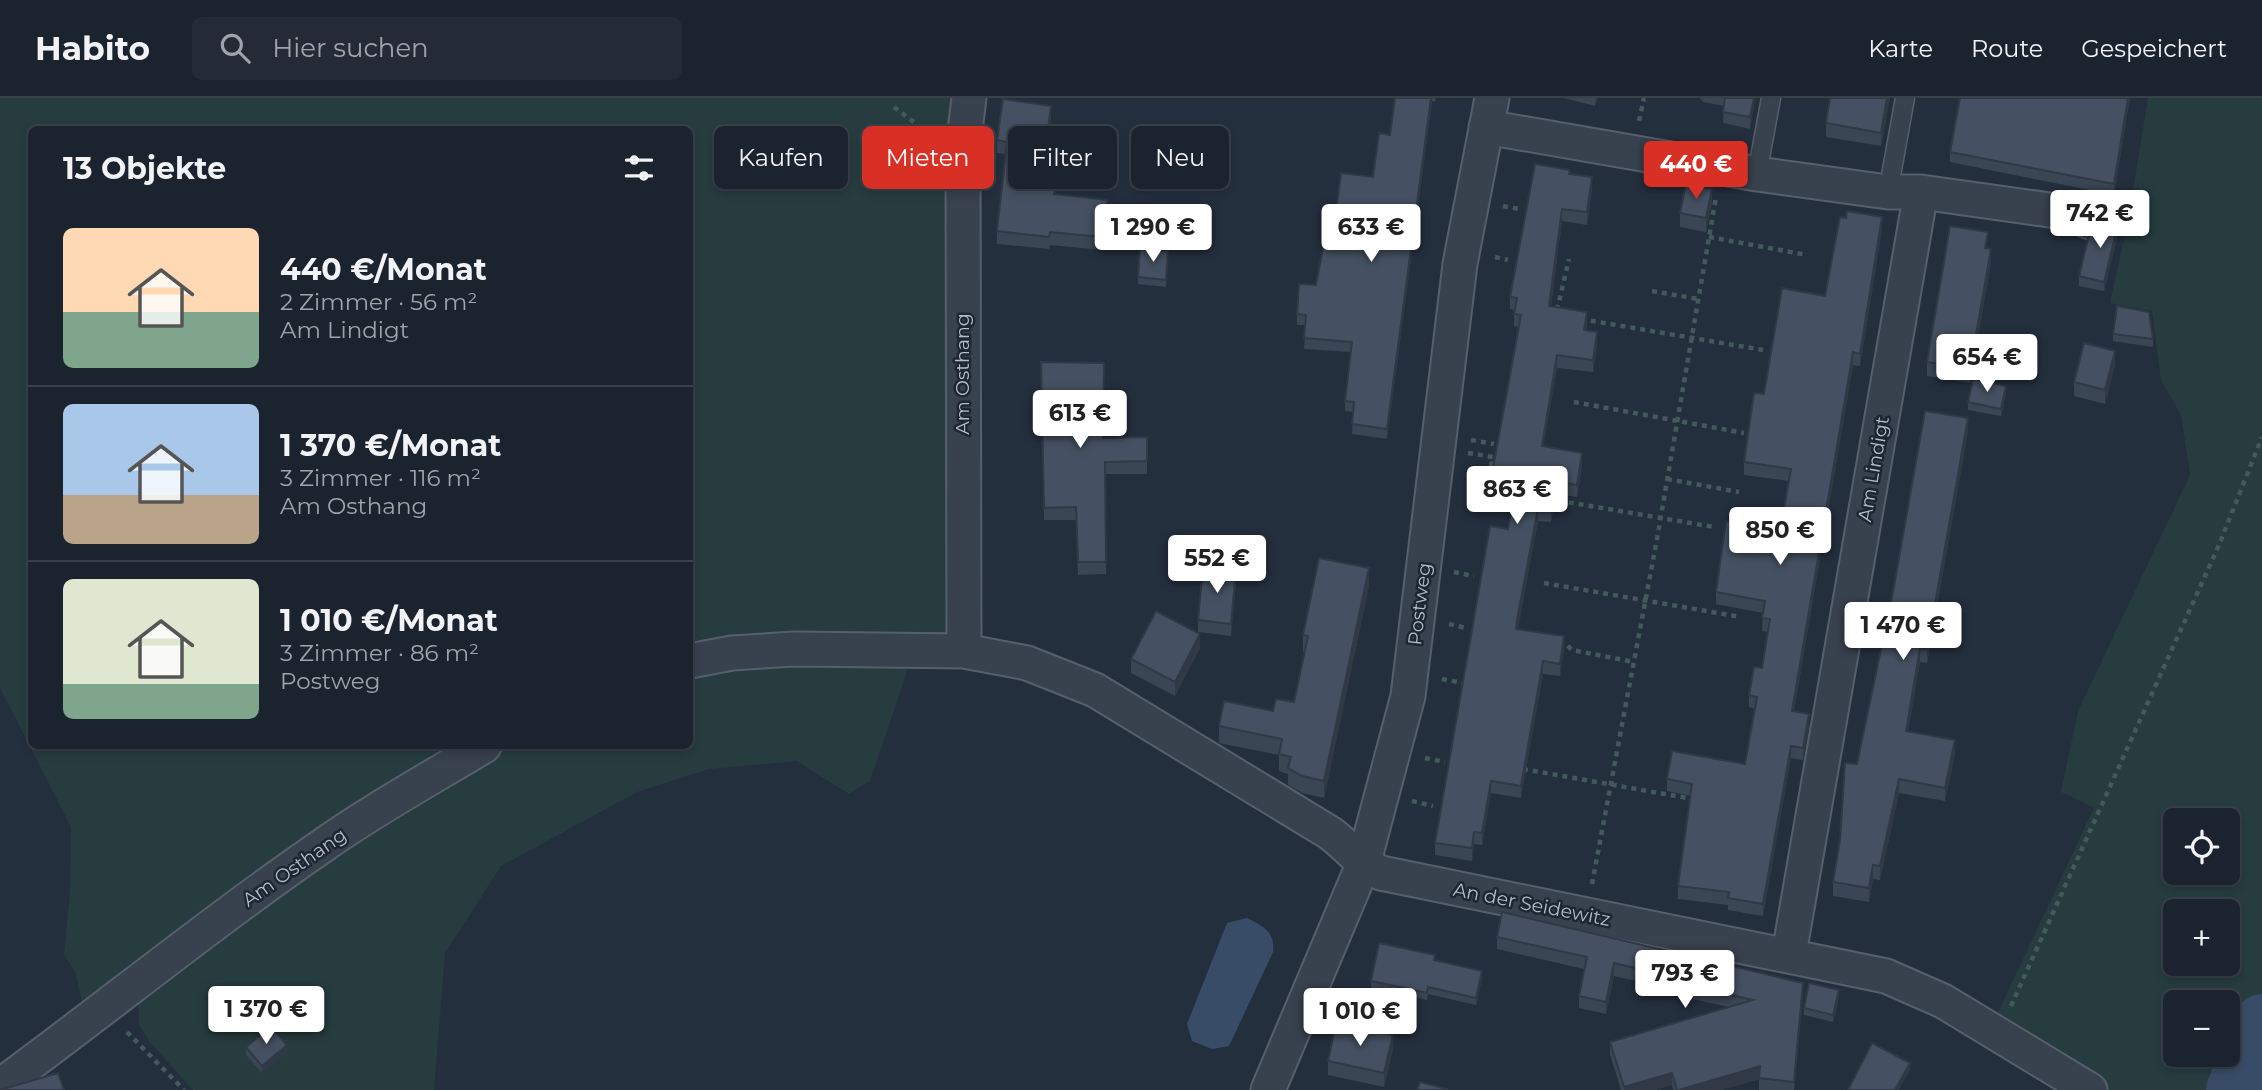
<!DOCTYPE html>
<html lang="de">
<meta charset="utf-8">
<style>
body{margin:0;font-family:Montserrat,sans-serif;background:#242b36;color:#f1f3f6;height:100vh;display:flex;flex-direction:column;font-size:26px;white-space:nowrap}
*{box-sizing:border-box;margin:0}
p{font-size:23px;color:#a0a4aa}
.icon{flex:none;width:38px;height:38px;fill:none;stroke:currentColor;stroke-width:2;stroke-linecap:round;stroke-linejoin:round}
.map{position:relative;flex:1;overflow:hidden}
.side{position:absolute;left:28px;top:28px;width:665px;height:623px;display:flex;flex-direction:column;background:#1b232e;border-radius:10px;box-shadow:0 4px 10px #0003,0 0 0 2px #39404a}
.side>*{flex:none}
.top-card{position:absolute;left:714px;top:28px;width:665px;height:63px;display:flex;gap:14px}
.fabs{position:absolute;left:2163px;top:710px;display:grid;gap:14px}
.fabs a{display:grid;place-items:center;width:77px;height:77px;border-radius:10px;background:#1b232e;box-shadow:0 4px 10px #0003,0 0 0 2px #39404a;font-size:35px}
.price{position:absolute;translate:-50% -60px;padding:0 16px;border-radius:7px;background:#fff;color:#222;font-size:23px;line-height:46px;filter:drop-shadow(0 2px 4px #0008)}
.price::after{content:'';position:absolute;left:50%;top:42px;width:21px;height:16px;margin-left:-10px;background:inherit;clip-path:polygon(0 0,100% 0,50% 100%)}
.price.on{background:#d93025;color:#fff}
ul{padding:0;list-style:none}
li{display:flex;align-items:center;gap:21px;height:175px;padding:0 35px}
li+li{border-top:2px solid #39404a}
li span{display:grid;place-items:center;flex:none;width:196px;height:140px;border-radius:10px;color:#555}
li>.icon{margin-inline-start:auto}
span .icon{width:84px;height:84px;fill:#fffc;stroke-width:1}
li b{font-size:30px}
h2{display:flex;justify-content:space-between;align-items:center;height:84px;padding:0 35px;font-size:30px}
.chip{padding:0 24px;border-radius:10px;background:#1b232e;box-shadow:0 4px 10px #0003,0 0 0 2px #39404a;font-size:24px;line-height:63px}
.chip.on{background:#d93025;color:#fff}
header{display:flex;align-items:center;gap:42px;box-sizing:border-box;height:98px;padding:0 35px;background:#1b232e;border-bottom:2px solid #39404a}
header strong{font-size:33px}
nav{display:flex;gap:38px;margin-inline-start:auto;font-size:24px}
.search{width:490px;height:63px;background:#242b36;display:flex;align-items:center;gap:18px;box-sizing:border-box;padding:0 24px;border-radius:10px;color:#a0a4aa;font-size:26px}
.map>svg:first-child{display:block}
.green{fill:#263c3f;fill-rule:evenodd}
.water{fill:#394c67}
.lines{fill:none;stroke-linecap:round;stroke-linejoin:round}
.river{stroke:#394c67;stroke-width:56}
.lane-casing{stroke:#565f6c;stroke-width:21}
.street-casing{stroke:#565f6c;stroke-width:37}
.path{stroke:#44595c;stroke-width:4.5;stroke-dasharray:5 5;stroke-linecap:butt}
.lane{stroke:#38414e;stroke-width:18}
.street{stroke:#38414e;stroke-width:33}
.wall{fill:#3b4654}
.shaded-wall{fill:#303945}
.building{fill:#455162;stroke:#303945;stroke-width:2}
.labels{text-anchor:middle;stroke-width:5;stroke-linejoin:round;paint-order:stroke}
.street-label{font-size:19px;fill:#b4bcc9;stroke:#1d2633}
</style>
<header>
<strong>Habito</strong>
<div class="search"><svg class="icon" aria-label="search" viewBox="0 0 24 24"><circle cx="10" cy="10" r="6"/><path d="M15 15l6 6"/></svg>Hier suchen</div>
<nav><a>Karte</a><a>Route</a><a>Gespeichert</a></nav>
</header>
<div class="map">
<svg width="2262" height="992" viewBox="0 0 2262 992">
<rect width="100%" height="100%" fill="#242f3e"/>
<!-- green -->
<path class="green" d="M0,0H958L946,98L955,458L954,536L690,556V32H32V648H474L89,913L82,903L75,874L64,856L70,795L71,729L0,590Z
M2148,0H2262V924L2234,992H2107L1993,925L2094,710L2061,694L2078,613L2190,377L2181,317L2161,282L2152,213L2110,205L2128,123ZM2175,723H2228V775H2175ZM2175,814H2228V866H2175ZM2175,905H2228V957H2175Z
M911,562L870,683L849,696L797,663L709,671L637,694L501,768L445,855L434,992H193L149,943L139,927L138,901L162,873L500,648H690V570Z"/>
<!-- water -->
<path class="water" d="M1247,820C1264,829 1275,833 1273,854L1229,948L1212,951L1192,943L1187,926L1227,825Z
M2262,924V963L2251,992H2234Z"/>
<g class="lines">
<!-- river -->
<path class="river" d="M2234,992L2262,924"/>
<!-- lane casing -->
<g class="lane-casing">
<path id="lane" d="M1757,76L1771,0
M1888,94L1905,0"/>
</g>
<!-- street casing -->
<g class="street-casing">
<path id="street" d="M1486,29L1757,76L1888,94H1921L1789,856
M1921,94L2071,115L2090,124
M964,553L963,49L969,0
M690,563L732,555L794,551L964,553L1027,565L1095,592L1330,735C1349,749 1360,766 1381,775L1886,878L1943,903L2090,992
M0,988C109,908 213,823 325,746C376,710 431,680 484,648
M1268,992L1363,767L1408,598L1460,166L1492,0"/>
</g>
<!-- path -->
<path class="path" d="M894,9L919,28L914,81L930,61
M1639,23L1644,0
M1503,108L1519,111
M1709,139L1807,157
M1495,159L1508,162
M1652,193L1698,201
M1557,212L1569,161
M1581,221L1763,252
M1574,304L1744,335
M1471,342L1494,346
M1468,355L1493,359L1484,402
M1667,381L1739,394
M1486,394L1520,397
M1549,401L1714,429
M1454,474L1474,478
M1544,485L1741,519
M1449,526L1466,530
M1559,544L1565,545L1572,552L1634,564
M1442,581L1468,586
M1425,660L1445,664
M1523,671L1693,701
M1412,703L1433,708
M1592,786L1657,441L1716,99
M2011,908L2219,447L2262,339
M127,934L184,992"/>
<!-- lane -->
<use href="#lane" class="lane"/>
<!-- street -->
<use href="#street" class="street"/>
</g>
<!-- wall -->
<path class="wall" d="M1395,0H1436L1435,4L1432,3L1387,341L1352,336L1353,314L1345,313V303L1351,254L1304,251L1306,227H1297V216L1316,187L1333,136L1373,79L1390,37Z
M1564,0H1597L1595,8Z
M1700,0H1755L1750,31L1723,25L1724,8L1703,4Z
M1890,0L1881,48L1826,39V25Z
M1960,0H2130L2114,97L1950,64V54Z
M1051,21L1041,90L1107,115L1103,152L1050,147L1049,151L997,146V133L1006,56L997,55V42Z
M1570,77L1592,92L1587,127L1562,123L1551,208L1587,227L1586,232L1597,246L1593,274L1557,270L1543,349L1582,368L1577,399L1556,396L1551,424L1538,423L1517,532L1564,550L1560,578L1543,576L1521,700L1491,695L1482,747L1474,746L1472,763L1435,757V745L1508,431L1515,392L1492,388V376L1518,229L1514,228V212L1510,211V199Z
M1712,105L1706,134L1680,129V115Z
M2120,128L2104,193L2079,188V178Z
M1882,131L1860,268L1853,267L1794,613L1809,628L1803,662L1791,660L1763,818L1728,812V807L1678,801V788L1691,698L1667,693V681L1745,666L1755,611L1749,609V597L1762,570L1768,534L1762,533L1763,515L1716,506V494L1780,433L1789,383L1744,377V364L1764,296L1825,198Z
M1987,150L1991,165L1970,285L1927,278V264Z
M1168,160L1166,189L1138,186V179Z
M2113,236L2153,241V249L2113,243Z
M1041,264L1103,340L1147,339V376H1105L1106,476L1078,477L1076,422H1044Z
M2115,267L2105,306L2074,298V284Z
M2006,295L2001,318L1968,312V304Z
M1968,334L1927,565L1920,564L1908,633L1955,656L1945,703L1899,695L1880,782L1873,781L1869,804L1833,798V784L1857,666Z
M1236,483L1231,538L1198,534V522Z
M1369,488L1324,700L1302,695L1288,687V676L1279,673V657L1219,645V628L1273,613L1294,604L1305,554H1303V537Z
M1200,550L1175,598L1131,575V561Z
M1497,839L1803,897L1794,992H1759V981L1721,992H1673L1672,987L1655,992H1621L1610,956V944L1729,909L1669,896V890L1614,878L1606,916L1579,910V898L1584,871L1497,851Z
M1435,862L1482,880L1476,907L1428,896L1427,902L1371,890V883Z
M1839,899L1833,924L1804,917V910Z
M246,949L287,954L262,975L246,957Z
M1393,951L1384,989L1328,977V963Z"/>
<!-- shaded-wall -->
<path class="shaded-wall" d="M1431,0H1432V3L1387,341V331Z
M1754,0H1755V2L1750,31V19Z
M1887,0H1890L1881,48V35Z
M2128,0H2130L2114,97V86Z
M1051,8V21L1040,102V90Z
M1592,79V92L1587,127V114Z
M1712,91V105L1706,134V120Z
M1107,102V115L1103,152V139Z
M1562,111V123L1549,220V208Z
M2120,118V128L2104,193V184Z
M1882,119V131L1860,268V256Z
M1991,151V165L1970,285V271Z
M1587,214V227L1584,244V232Z
M1597,234V246L1593,274V262Z
M2115,253V267L2105,306V292Z
M1853,254V267L1792,625V613Z
M1557,257V270L1543,351L1542,348Z
M2006,288V295L2001,318V311Z
M1968,320V334L1927,565V551Z
M1582,355V368L1577,399V387Z
M1556,383V396L1551,424V412Z
M1538,410V423L1516,544L1517,522Z
M1369,470V488L1324,700V683Z
M1236,471V483L1231,538V526Z
M1200,536V550L1175,598V584Z
M1564,538V550L1560,578V566Z
M1920,550V564L1906,646V633Z
M1543,563V576L1521,700V688Z
M1809,616V628L1803,662V650Z
M1955,642V656L1945,703V690Z
M1791,648V660L1763,818V806Z
M1899,681V695L1880,782V768Z
M1491,683V695L1482,747V735Z
M1474,734V746L1472,763V750Z
M1873,767V781L1869,804V790Z
M1614,865V878L1606,916V904Z
M1482,873V880L1476,907V900Z
M1803,885V897L1794,992V984Z
M1839,892V899L1833,924V917Z
M1393,937V951L1384,989V975Z
M287,947V954L262,975V968Z
M1910,965V972L1899,992H1895Z
M1760,968V981L1721,992H1679Z
M1672,975V987L1655,992H1624V989Z"/>
<!-- building -->
<path class="building" d="M1395,0H1431L1387,331L1352,326L1354,304L1345,303L1352,244L1304,240L1306,217L1297,216L1299,186L1316,187L1326,135L1333,136L1341,75L1373,79L1379,35L1390,37Z
M1725,0H1754L1750,19L1723,14Z
M1830,0H1887L1881,35L1826,25Z
M1960,0H2128L2114,86L1950,54Z
M1003,1L1051,8L1040,90L1055,91L1054,96L1107,102L1103,139L1050,134L1049,139L997,133L1007,44L997,42Z
M1535,66L1570,72L1569,76L1592,79L1587,114L1562,111L1549,208L1587,214L1584,232L1597,234L1593,262L1557,257L1542,348L1582,355L1577,387L1556,383L1551,412L1538,410L1517,522L1516,531L1564,538L1560,566L1543,563L1521,688L1491,683L1482,735L1474,734L1472,750L1435,745L1490,428L1508,431L1517,380L1492,376L1521,217L1514,216L1517,200L1510,199Z
M1686,86L1712,91L1706,120L1680,115Z
M1847,113L1882,119L1860,256L1853,254L1792,613L1809,616L1803,650L1791,648L1763,806L1728,800L1729,794L1678,788L1692,686L1667,681L1672,653L1745,666L1757,599L1749,597L1754,569L1762,570L1770,521L1762,520L1765,503L1716,494L1726,423L1780,433L1791,371L1744,364L1754,295L1764,296L1782,190L1825,198L1840,119L1846,120Z
M2109,115L2120,118L2104,184L2079,178L2090,133L2101,130Z
M1950,128L1988,134L1985,150L1991,151L1970,271L1927,264Z
M1140,151L1168,153L1166,182L1138,179Z
M2117,208L2149,214L2153,241L2113,236Z
M2084,245L2115,253L2105,292L2074,284Z
M1041,264L1104,265L1103,340L1147,339V363L1105,364L1106,464H1078L1076,409L1044,410Z
M1973,281L2006,288L2001,311L1968,304Z
M1925,313L1968,320L1927,551L1920,550L1906,633L1955,642L1945,690L1899,681L1880,768L1873,767L1869,790L1833,784L1840,742L1845,665L1857,666L1893,494Z
M1319,460L1369,470L1324,683L1302,678L1288,670L1291,659L1279,656L1282,641L1219,628L1224,603L1273,613L1276,601L1294,604L1308,538L1303,537Z
M1203,469L1236,471L1231,526L1198,522Z
M1156,513L1200,536L1175,584L1131,561Z
M1502,814L1803,885L1794,984L1759,980L1760,968L1679,992H1677L1672,975L1624,989L1610,944L1753,902L1669,883L1670,878L1614,865L1606,904L1579,898L1587,859L1497,839Z
M1379,845L1435,857L1434,862L1482,873L1476,900L1428,889L1427,895L1371,883Z
M1809,885L1839,892L1833,917L1804,910Z
M1336,925L1393,937L1384,975L1328,963Z
M271,928L287,947L262,968L246,949Z
M1872,945L1910,965L1895,992H1848Z
M58,975L64,992H0Z
M1420,984L1447,991V992H1417Z"/>
<g class="labels">
<!-- street labels -->
<g class="street-label">
<text transform="translate(962 276) rotate(-90)" y="7">Am Osthang</text>
<text transform="translate(1873 371) rotate(-80)" y="7">Am Lindigt</text>
<text transform="translate(1419 506) rotate(-83)" y="7">Postweg</text>
<text transform="translate(294 769) rotate(-35)" y="7">Am Osthang</text>
<text transform="translate(1532 806) rotate(11)" y="7">An der Seidewitz</text>
</g>
</g>
</svg>
<div class="fabs">
<a><svg class="icon" aria-label="locate" viewBox="0 0 24 24"><circle cx="12" cy="12" r="6"/><path d="M12 2v4M12 18v4M2 12h4M18 12h4"/></svg></a>
<a>+</a>
<a>−</a>
</div>
<b class="price on" style="left:1696px;top:103px">440 €</b>
<b class="price" style="left:2100px;top:152px">742 €</b>
<b class="price" style="left:1153px;top:166px">1 290 €</b>
<b class="price" style="left:1371px;top:166px">633 €</b>
<b class="price" style="left:1987px;top:296px">654 €</b>
<b class="price" style="left:1080px;top:352px">613 €</b>
<b class="price" style="left:1517px;top:428px">863 €</b>
<b class="price" style="left:1780px;top:469px">850 €</b>
<b class="price" style="left:1217px;top:497px">552 €</b>
<b class="price" style="left:1903px;top:564px">1 470 €</b>
<b class="price" style="left:1685px;top:912px">793 €</b>
<b class="price" style="left:266px;top:948px">1 370 €</b>
<b class="price" style="left:1360px;top:950px">1 010 €</b>
<div class="top-card">
<a class="chip">Kaufen</a>
<a class="chip on">Mieten</a>
<a class="chip">Filter</a>
<a class="chip">Neu</a>
</div>
<section class="side">
<h2>13 Objekte<svg class="icon" aria-label="filters" viewBox="0 0 24 24"><path d="M4 7h16M4 17h16"/><circle cx="9" cy="7" r="2"/><circle cx="15" cy="17" r="2"/></svg></h2>
<ul>
<li><span style="background:linear-gradient(#ffd9b3 60%,#7fa58c 0)"><svg class="icon" aria-label="home" viewBox="0 0 24 24"><path d="M3 11l9-7 9 7M6 9v11h12V9"/></svg></span><div><b>440 €/Monat</b><p>2 Zimmer · 56 m²</p><p>Am Lindigt</p></div></li>
<li><span style="background:linear-gradient(#a9c7e8 65%,#b9a48a 0)"><svg class="icon" aria-label="home" viewBox="0 0 24 24"><path d="M3 11l9-7 9 7M6 9v11h12V9"/></svg></span><div><b>1 370 €/Monat</b><p>3 Zimmer · 116 m²</p><p>Am Osthang</p></div></li>
<li><span style="background:linear-gradient(#dfe7d0 75%,#7fa58c 0)"><svg class="icon" aria-label="home" viewBox="0 0 24 24"><path d="M3 11l9-7 9 7M6 9v11h12V9"/></svg></span><div><b>1 010 €/Monat</b><p>3 Zimmer · 86 m²</p><p>Postweg</p></div></li>
</ul>
</section>
</div>
